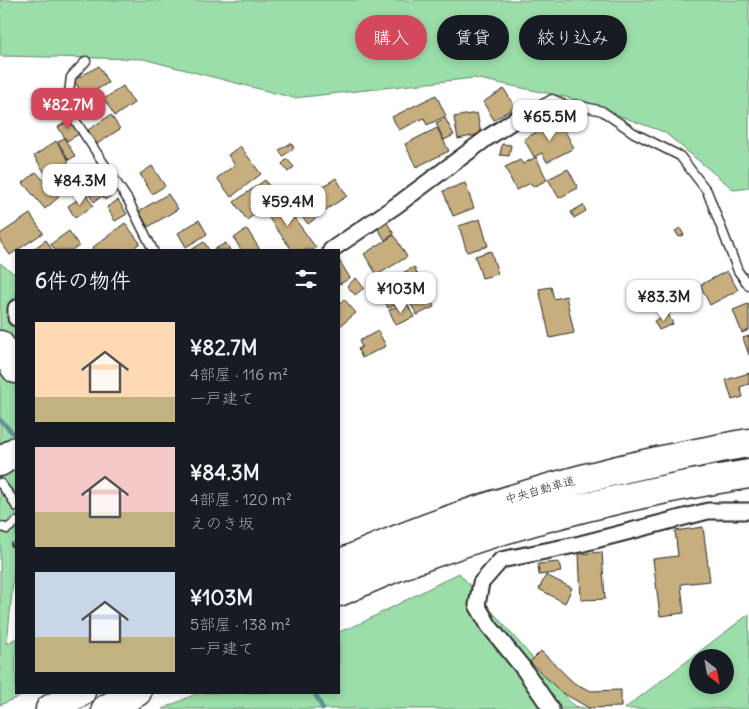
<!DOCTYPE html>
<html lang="ja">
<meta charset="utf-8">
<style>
body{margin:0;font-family:Delius,"Klee One",sans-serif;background:#20242c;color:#f1f3f6;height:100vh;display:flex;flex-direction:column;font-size:19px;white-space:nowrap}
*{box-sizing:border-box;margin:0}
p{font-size:16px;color:#9ea1a6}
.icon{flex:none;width:28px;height:28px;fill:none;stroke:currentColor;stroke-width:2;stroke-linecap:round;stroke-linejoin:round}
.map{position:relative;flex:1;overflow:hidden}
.drawer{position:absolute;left:15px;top:249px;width:325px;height:445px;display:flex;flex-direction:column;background:#171b24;border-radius:0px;box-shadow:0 2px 8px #0003}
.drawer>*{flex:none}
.banner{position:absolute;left:355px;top:15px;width:319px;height:45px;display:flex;gap:10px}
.needle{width:32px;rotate:149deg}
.fabs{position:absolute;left:689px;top:649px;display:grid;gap:10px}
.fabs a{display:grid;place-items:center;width:45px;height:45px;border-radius:50%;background:#171b24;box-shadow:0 2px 8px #0003;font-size:25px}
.price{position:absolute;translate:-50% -42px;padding:0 11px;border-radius:10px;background:#fff;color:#222;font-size:16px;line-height:32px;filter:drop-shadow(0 1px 2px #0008)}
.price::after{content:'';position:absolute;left:50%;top:30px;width:15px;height:11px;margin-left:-8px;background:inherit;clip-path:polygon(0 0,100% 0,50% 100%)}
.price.active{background:#d1495b;color:#fff}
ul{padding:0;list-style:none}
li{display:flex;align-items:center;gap:15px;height:125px;padding:0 20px}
li span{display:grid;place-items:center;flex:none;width:140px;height:100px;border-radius:0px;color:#555}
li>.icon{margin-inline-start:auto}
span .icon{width:60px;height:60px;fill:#fffc;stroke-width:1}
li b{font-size:21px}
h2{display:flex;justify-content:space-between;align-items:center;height:60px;padding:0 20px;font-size:21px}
.tag{padding:0 18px;border-radius:22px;background:#171b24;box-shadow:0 2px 8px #0003;font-size:18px;line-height:45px}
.tag.active{background:#d1495b;color:#fff}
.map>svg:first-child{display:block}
.green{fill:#9bdea9;stroke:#63846a;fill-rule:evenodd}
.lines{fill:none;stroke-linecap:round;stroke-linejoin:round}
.stream{stroke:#629396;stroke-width:4.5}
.building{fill:#c7ae7e;stroke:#2b2b2b}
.lane-casing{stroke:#2b2b2b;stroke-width:11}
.street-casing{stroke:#2b2b2b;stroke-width:19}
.highway-casing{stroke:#2b2b2b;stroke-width:31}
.lane{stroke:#fff;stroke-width:8}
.street{stroke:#fff;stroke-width:15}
.highway{stroke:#fff;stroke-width:28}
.rail-casing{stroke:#2b2b2b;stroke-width:5.5}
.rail{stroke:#fff;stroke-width:4;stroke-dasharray:11;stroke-linecap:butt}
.labels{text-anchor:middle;stroke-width:4.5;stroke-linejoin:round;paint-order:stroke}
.street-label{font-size:12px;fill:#2b2b2b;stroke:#fff}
</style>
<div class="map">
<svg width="749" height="709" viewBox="0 0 749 709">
<rect width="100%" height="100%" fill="#fff"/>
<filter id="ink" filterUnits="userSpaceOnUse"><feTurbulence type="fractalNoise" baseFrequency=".02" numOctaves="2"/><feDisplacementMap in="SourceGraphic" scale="10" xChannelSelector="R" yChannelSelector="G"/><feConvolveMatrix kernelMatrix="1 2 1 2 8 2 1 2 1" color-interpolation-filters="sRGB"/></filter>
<g filter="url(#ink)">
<!-- green -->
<path class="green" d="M0,0H749V188L734,190L664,132L570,98L474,78L294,98L143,59L0,56Z
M0,263L16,275V558L15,560L7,644L16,638V692L28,693L0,705Z
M459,573L574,706L590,709H162L198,693L339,692V632L361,623Z
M749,614V709H624ZM698,658H725V685H698Z"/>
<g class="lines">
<!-- stream -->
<path class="stream" d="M0,420L16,436
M314,692L323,709"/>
</g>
<!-- building -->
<path class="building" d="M99,66L108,83L84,97L74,80Z
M123,86L134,103L115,116L104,99Z
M504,89L515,107L494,120L483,102Z
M436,95L446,116L427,125L424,118L399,130L392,117Z
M551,107L553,116L538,119L536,111Z
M477,113L481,134L458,139L454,117Z
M111,115L120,129L97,144L88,130Z
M445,118L454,135L444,140L436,123Z
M70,120L79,134L67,141L58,127Z
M559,120L574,148L547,162L542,153L534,157L524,139Z
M437,128L449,151L416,167L405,144Z
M64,138L75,156L69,160L58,142Z
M56,141L69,161L47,176L34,156Z
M291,143L294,148L283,156L279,150Z
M502,144L511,145L509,156L500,155Z
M240,146L261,174L231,197L217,178L235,165L228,155Z
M536,157L547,180L533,187L531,183L516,190L505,167L520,160L523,164Z
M287,159L294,167L288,172L282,164Z
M152,166L165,186L152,194L140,174Z
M568,169L578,188L559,198L548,179Z
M36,172L59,197L45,209L23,183Z
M107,178L116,192L105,200L95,185Z
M336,178L347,196L321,213L310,195Z
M265,180L277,198L247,220L234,202Z
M465,183L474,208L453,216L443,191Z
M94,185L101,197L94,202L86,190Z
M300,188L320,215L308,224L298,212L294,215L283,200Z
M86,194L93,206L75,218L68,206Z
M168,194L178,209L148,227L139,211Z
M280,198L316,248L313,250H292L263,210Z
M118,200L127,214L115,221L107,207Z
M583,205L586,211L574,218L571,212Z
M30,214L43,233L10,255L0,241V234Z
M384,218L394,234L385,240L375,224Z
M480,219L488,246L467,252L459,226Z
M199,220L207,234L186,247L178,233Z
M125,223L140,243L131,250H93L92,248Z
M680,228L684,235L679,237L675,231Z
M247,229L260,250H241L234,238Z
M69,231L79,246L72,250H55L51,244Z
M394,235L407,257L377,275L364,254Z
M46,240L52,250H32Z
M204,242L209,250H191Z
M226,243L230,250H213Z
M491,251L498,274L482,278L475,256Z
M339,260L350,278L340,284L339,283Z
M414,267L425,290L408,298L397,276Z
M727,271L738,290L710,305L700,285Z
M356,278L364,288L355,295L347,286Z
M551,287L554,299L566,296L574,333L550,338L539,289Z
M399,289L404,301L388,308L383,296Z
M428,294L434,307L417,315L410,302Z
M344,299L356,313L339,327V304Z
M406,302L414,317L396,325L389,310Z
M748,304L749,308V330L742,333L733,310Z
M668,314L673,324L659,330L654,321Z
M378,331L386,346L362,358L358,349L362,347L359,341Z
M749,336V355L743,338Z
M749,373V384L740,387L743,397L732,400L726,380Z
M703,527L710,581L681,584L684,613L660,616L653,559L678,556L675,531Z
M602,552L605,599L581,600L579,554Z
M559,562L561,572L539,575L538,564Z
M546,575L572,588L565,603L539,589Z
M541,651L574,683L591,691L621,690V707L589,708L561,692L530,662Z"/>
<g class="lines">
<!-- lane casing -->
<g class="lane-casing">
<path id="lane" d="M86,61L71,77L67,108L128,200L153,250
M519,117L552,99L568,106L577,105L602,111L634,133L680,156L707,191L738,271L749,286
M0,483L11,497L16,506
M0,526L7,529L16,522"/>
</g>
<!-- street casing -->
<g class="street-casing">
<path id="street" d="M331,250L397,205L487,138L519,117
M16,308V318
M551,709L523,668L489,626L477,605L481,583L501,560L580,544L708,511H749"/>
</g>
<!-- highway casing -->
<g class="highway-casing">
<path id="highway" d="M0,345L16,369
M0,462L16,451
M339,564C447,516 552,483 667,459C694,454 722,447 749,443
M339,592C366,580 394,567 423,557C528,518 638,492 749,474
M50,709L81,692
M106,709L137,692"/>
</g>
<!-- lane -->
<use href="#lane" class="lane"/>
<!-- street -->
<use href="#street" class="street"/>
<!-- highway -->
<use href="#highway" class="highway"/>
<!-- rail casing -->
<g class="rail-casing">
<path id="rail" d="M13,545L16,544"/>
</g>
<!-- rail -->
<use href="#rail" class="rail"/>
</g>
</g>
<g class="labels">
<!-- street labels -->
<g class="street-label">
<text transform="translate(540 490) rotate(-16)" y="4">中央自動車道</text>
</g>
</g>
</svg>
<div class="fabs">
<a><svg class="needle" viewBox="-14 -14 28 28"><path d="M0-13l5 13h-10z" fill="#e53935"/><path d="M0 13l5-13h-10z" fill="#9ea1a6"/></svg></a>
</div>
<b class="price active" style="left:68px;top:130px">¥82.7M</b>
<b class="price" style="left:550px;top:142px">¥65.5M</b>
<b class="price" style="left:80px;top:206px">¥84.3M</b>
<b class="price" style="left:288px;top:227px">¥59.4M</b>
<b class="price" style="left:401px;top:314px">¥103M</b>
<b class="price" style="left:664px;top:322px">¥83.3M</b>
<div class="banner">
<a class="tag active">購入</a>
<a class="tag">賃貸</a>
<a class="tag">絞り込み</a>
</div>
<section class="drawer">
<h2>6件の物件<svg class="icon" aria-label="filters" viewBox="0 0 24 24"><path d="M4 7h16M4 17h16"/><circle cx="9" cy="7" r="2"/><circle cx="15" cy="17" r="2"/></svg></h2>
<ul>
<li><span style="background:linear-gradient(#ffd9b3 75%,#c2b280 0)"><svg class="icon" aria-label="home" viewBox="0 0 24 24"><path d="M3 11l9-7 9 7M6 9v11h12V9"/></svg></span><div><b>¥82.7M</b><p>4部屋 · 116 m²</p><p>一戸建て</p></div></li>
<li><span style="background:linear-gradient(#f6c9c9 65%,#c2b280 0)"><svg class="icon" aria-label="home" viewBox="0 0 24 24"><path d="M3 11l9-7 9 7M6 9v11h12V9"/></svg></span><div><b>¥84.3M</b><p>4部屋 · 120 m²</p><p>えのき坂</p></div></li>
<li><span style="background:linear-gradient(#c9d6e8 65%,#c2b280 0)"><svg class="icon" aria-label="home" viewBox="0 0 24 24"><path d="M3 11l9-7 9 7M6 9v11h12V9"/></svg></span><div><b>¥103M</b><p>5部屋 · 138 m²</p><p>一戸建て</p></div></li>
</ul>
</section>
</div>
